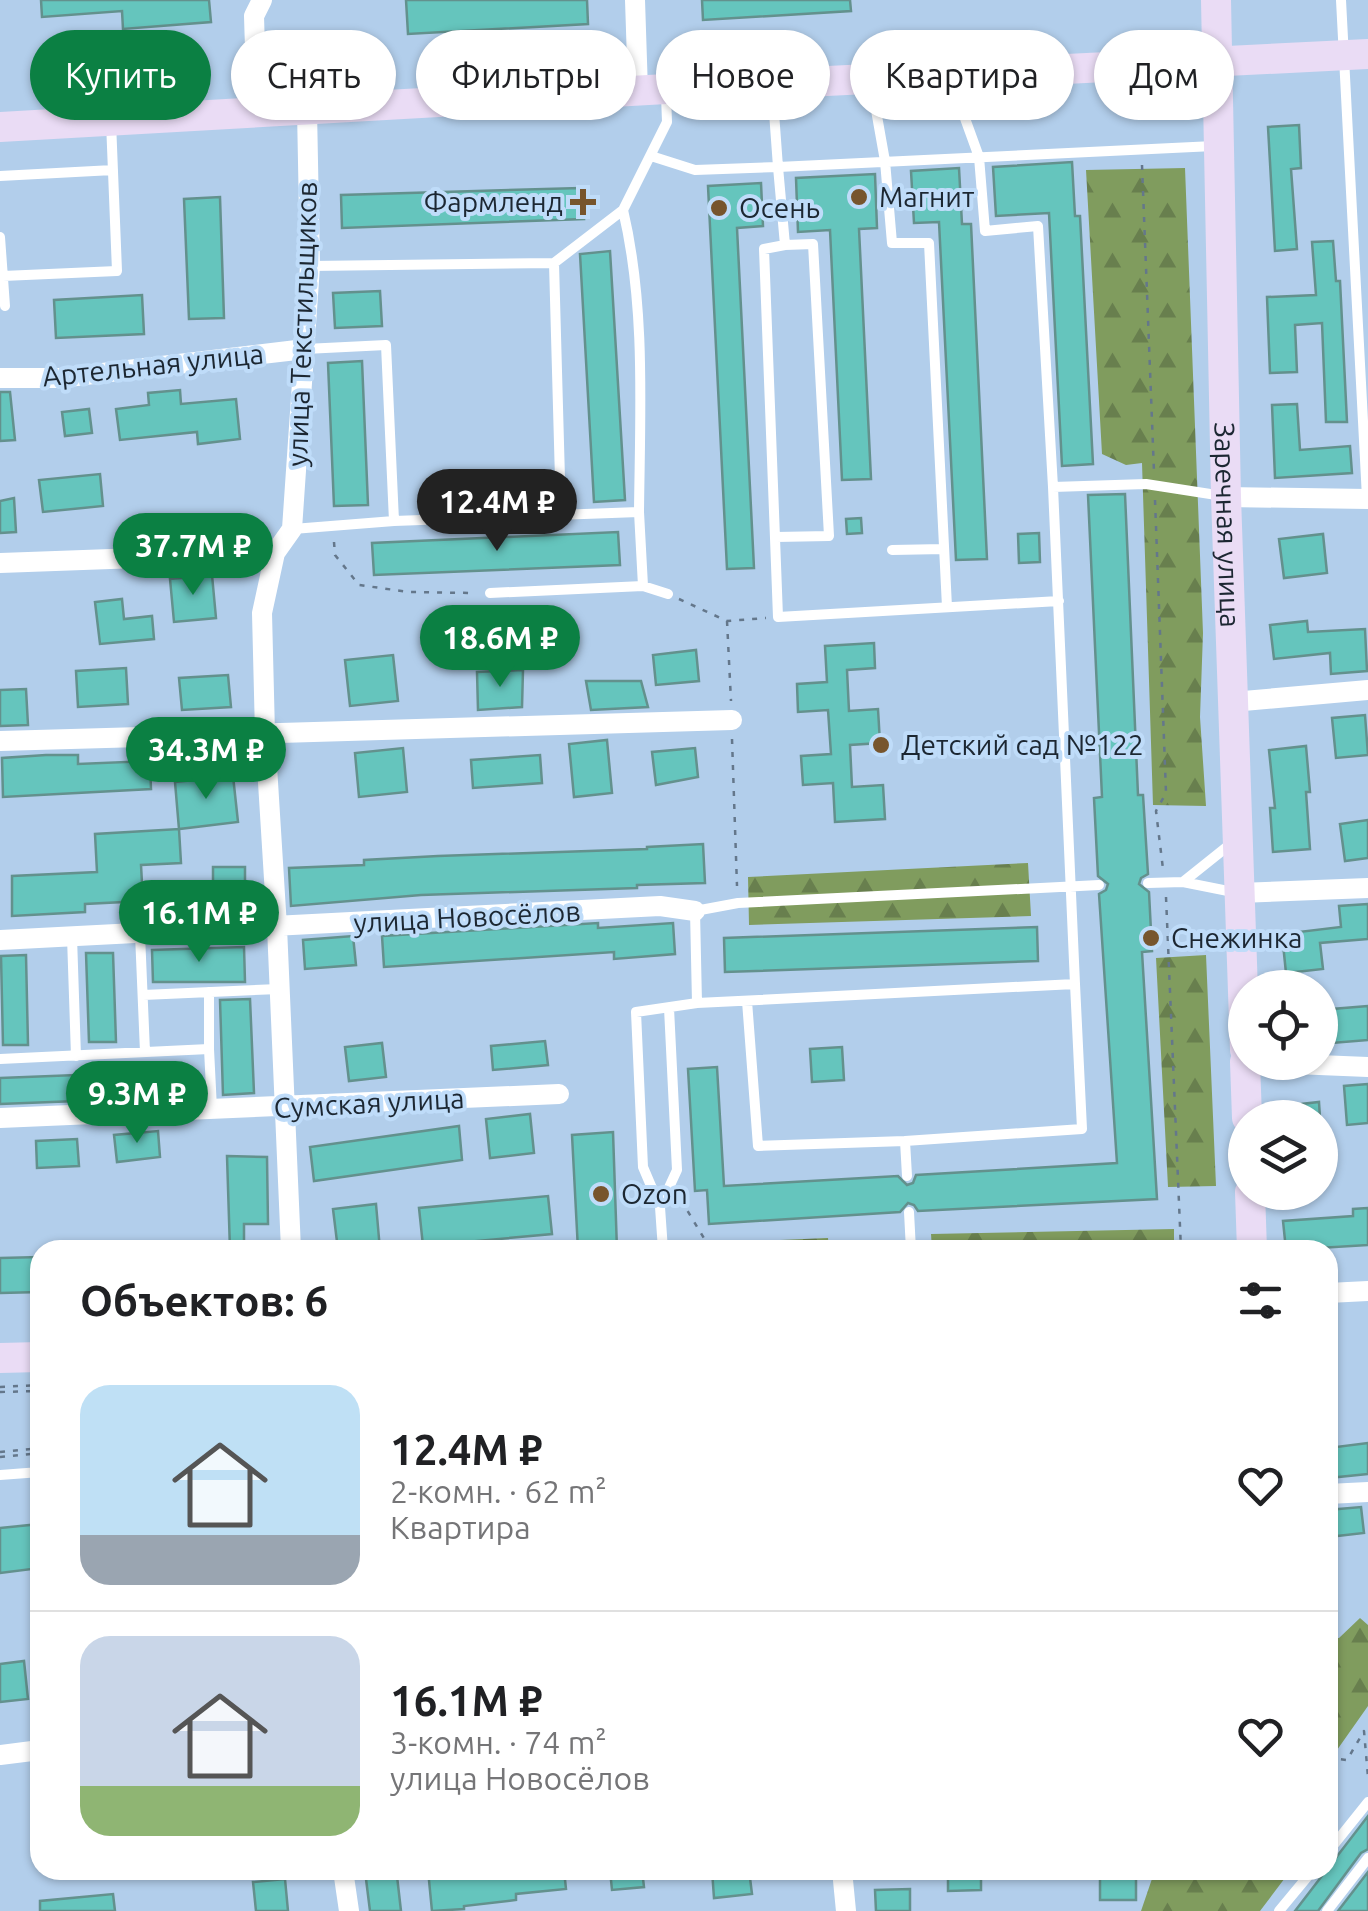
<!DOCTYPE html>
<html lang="ru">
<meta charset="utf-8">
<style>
body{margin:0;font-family:Ubuntu,sans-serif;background:#f2f2f2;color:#202124;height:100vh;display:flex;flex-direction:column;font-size:38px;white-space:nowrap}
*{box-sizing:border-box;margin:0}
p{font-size:32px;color:#757577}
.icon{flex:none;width:55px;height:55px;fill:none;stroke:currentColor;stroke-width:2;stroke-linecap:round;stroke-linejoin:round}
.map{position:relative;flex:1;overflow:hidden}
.side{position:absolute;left:30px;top:1240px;width:1308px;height:640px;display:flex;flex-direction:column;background:#fff;border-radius:30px;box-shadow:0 2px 8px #0004}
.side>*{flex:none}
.top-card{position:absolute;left:30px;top:30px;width:1310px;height:90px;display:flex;gap:20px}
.tools{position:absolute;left:1228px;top:970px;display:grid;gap:20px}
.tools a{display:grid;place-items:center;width:110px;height:110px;border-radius:50%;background:#fff;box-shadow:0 2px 8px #0004;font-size:50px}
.price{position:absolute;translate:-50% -85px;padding:0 22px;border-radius:35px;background:#0b8043;color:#fff;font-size:32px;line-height:65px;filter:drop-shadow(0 2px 5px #0008)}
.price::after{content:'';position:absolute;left:50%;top:60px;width:30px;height:22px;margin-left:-15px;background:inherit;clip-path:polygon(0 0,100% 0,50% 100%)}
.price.on{background:#222;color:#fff}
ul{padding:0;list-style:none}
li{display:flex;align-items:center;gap:30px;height:250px;padding:0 50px}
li+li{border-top:2px solid #e0e0e0}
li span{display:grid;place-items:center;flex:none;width:280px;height:200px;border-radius:30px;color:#555}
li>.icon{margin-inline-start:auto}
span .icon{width:120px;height:120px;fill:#fffc;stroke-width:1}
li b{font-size:42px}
h2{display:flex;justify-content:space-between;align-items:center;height:120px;padding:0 50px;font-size:42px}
.chip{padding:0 35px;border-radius:45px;background:#fff;box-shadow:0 2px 8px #0004;font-size:35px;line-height:90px}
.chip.on{background:#0b8043;color:#fff}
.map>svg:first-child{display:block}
.forest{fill:url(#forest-firs)}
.building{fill:#65c5bd;stroke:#63918d;stroke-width:2.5}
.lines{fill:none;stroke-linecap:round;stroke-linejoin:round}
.path{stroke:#64778b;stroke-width:2.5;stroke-dasharray:5 8;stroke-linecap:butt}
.lane{stroke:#fff;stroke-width:10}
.street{stroke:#fff;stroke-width:20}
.secondary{stroke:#eadcf5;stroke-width:30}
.poi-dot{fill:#77552d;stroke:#bfdcf9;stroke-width:4}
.labels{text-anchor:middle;stroke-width:8;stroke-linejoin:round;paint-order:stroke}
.poi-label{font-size:28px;fill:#1c2732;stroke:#bfdcf9;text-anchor:start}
.street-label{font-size:28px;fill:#1c2732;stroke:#bfdcf9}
</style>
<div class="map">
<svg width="1368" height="1911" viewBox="0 0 1368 1911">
<defs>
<pattern id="forest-firs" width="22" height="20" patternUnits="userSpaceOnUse" patternTransform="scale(2.5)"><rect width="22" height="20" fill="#809c5e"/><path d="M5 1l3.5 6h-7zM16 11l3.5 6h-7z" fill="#687f4e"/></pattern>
</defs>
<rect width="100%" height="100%" fill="#b2ceeb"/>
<!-- forest -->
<path class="forest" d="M1185,168L1203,633L1200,717L1206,806L1153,805L1142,463L1126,465L1102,454L1086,170Z
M1028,863L1031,916L749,925L748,877Z
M1206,955L1216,1186L1168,1187L1156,958Z
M1174,1229V1248L932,1250L931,1234Z
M828,1238L829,1250H731V1242Z
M1360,1618L1368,1625V1706L1337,1750L1328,1769V1638H1339Z
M1155,1870H1291L1260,1911H1141Z"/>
<!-- building -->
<path class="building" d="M41,0H209L211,22L123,29L122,11L42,17Z
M406,0H587L588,24L408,34Z
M702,0H850L851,11L703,20Z
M1299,125L1301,168L1291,169L1297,249L1275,251L1268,127Z
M1072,162L1075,216H1080L1093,464L1062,466L1049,213L996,216L993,167Z
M959,168L962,224H971L987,559L956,560L939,222L914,223L911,171Z
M875,174L877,228L859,229L871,479L842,480L830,230L798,232L796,178Z
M761,183L763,226L737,228L754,568L727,569L708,186Z
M580,188L584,219L342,228L341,195Z
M220,197L224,318L189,319L184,199Z
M1333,241L1336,281H1340L1347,422H1326L1322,323L1295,325L1297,372L1270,373L1267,297L1316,295L1312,242Z
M610,251L625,500L594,502L580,254Z
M380,291L382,326L335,328L333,293Z
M142,295L144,334L56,338L54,300Z
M362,361L368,505L334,506L328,363Z
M180,390L181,404L236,399L240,439L198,444L197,432L120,440L116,409L149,405L148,393Z
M0,392H10L15,440L0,441Z
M1297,404L1300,450L1350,446L1352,473L1275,478L1272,405Z
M89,409L92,433L65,436L62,412Z
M100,474L103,506L43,512L39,480Z
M1125,494L1138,795H1143L1148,874L1141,878L1139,884L1149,892L1152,951L1142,952L1157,1199L918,1211L914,1205L908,1203L900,1212L709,1224L707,1190L695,1191L688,1069L717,1067L724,1186L898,1176L907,1185L913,1183L916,1175L1117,1163L1099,894L1106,890L1108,884L1098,876L1094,798L1102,797L1088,495Z
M14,498L16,532L0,533V501Z
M861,518L862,533L847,534L846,519Z
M618,532L620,565L374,575L372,543Z
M1039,533L1040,562L1019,563L1018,534Z
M1323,534L1327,573L1284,578L1279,539Z
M212,575L216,618L174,622L170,579Z
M122,599L124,619L152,616L154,639L100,644L95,602Z
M1307,621L1308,632L1365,629L1367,671L1331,674L1330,653L1274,659L1270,625Z
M874,643L875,668L847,670L849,711L878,709L880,743L850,745L852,787L883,785L885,819L835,822L833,783L803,785L801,756L831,754L828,710L798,712L797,684L827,682L825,646Z
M696,650L699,681L656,685L653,655Z
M393,655L398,701L350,706L345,660Z
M126,668L128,704L78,707L76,671Z
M523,670L522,707L478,710L477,672Z
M228,675L231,707L182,710L179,678Z
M586,681H641L648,707L591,710Z
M26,689L28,725L0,726V690Z
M1365,715L1368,755L1336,758L1332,718Z
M607,740L612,793L574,797L569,744Z
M1306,746L1310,792H1306L1310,849L1273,852L1270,808H1275L1269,750Z
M403,748L407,792L359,797L355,753Z
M695,748L698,777L656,785L652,752Z
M46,755H78V764L150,761L151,789L3,797L2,758Z
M540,755L542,783L473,788L471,760Z
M233,776L238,822L179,829L175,782Z
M1368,820V858L1345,861L1340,824Z
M179,829L181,863L141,865L143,901L85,904V912L12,916V876L97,872L95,834Z
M703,844L705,883L637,885V888L421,895L291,906L289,868L364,865V860L438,856L647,849V847Z
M213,867H245V907H213Z
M1368,904V939L1320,943L1323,969L1286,973L1282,934L1341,927L1339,906Z
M598,923V928L673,923L675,954L614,959V952L384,967L382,936Z
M1037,927L1038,961L725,972L724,938Z
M353,936L356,965L305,969L303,940Z
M244,947L245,982H153L152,950Z
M86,953H113L116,1042H89Z
M26,955L28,1045H3L1,956Z
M250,999L254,1093L223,1095L220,1000Z
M1368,1006V1040L1320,1044V1010Z
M545,1041L548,1065L493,1070L491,1046Z
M382,1043L386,1077L349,1081L345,1047Z
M842,1047L844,1080L812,1082L810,1049Z
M179,1071L180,1097L0,1104V1078Z
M1368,1084V1123L1347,1125L1344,1086Z
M1319,1102L1320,1118H1266L1265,1108Z
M530,1114L534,1153L490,1158L486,1119Z
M459,1126L462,1160L314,1181L310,1147Z
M158,1131L160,1157L117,1162L114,1135Z
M613,1132L617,1250H578L572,1135Z
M77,1139L79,1166L37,1168L36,1141Z
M227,1156L267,1157L268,1224H244V1250H230Z
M548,1196L552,1234L423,1246L419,1208Z
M376,1204L380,1250H338L333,1209Z
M1368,1208V1245L1286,1250L1283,1221L1353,1216V1209Z
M40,1257V1292L0,1293V1258Z
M1368,1443V1474L1328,1478V1448Z
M1361,1507L1364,1533L1328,1537V1510Z
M40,1524V1568L0,1573V1528Z
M24,1661L28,1699L0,1702V1664Z
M1368,1816V1849L1361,1853L1318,1911H1295Z
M428,1870H564L566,1889L516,1894V1900L464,1906V1909L432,1911Z
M610,1870H642L644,1887L612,1890Z
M712,1870H749L752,1894L714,1898Z
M948,1870H981V1890L948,1891Z
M1100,1870H1136V1900H1100Z
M1368,1872V1911H1338Z
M397,1876L401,1911H370L366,1879Z
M285,1879L288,1911H256L253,1882Z
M910,1889V1911H876L875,1890Z
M113,1894L115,1911H40V1901Z"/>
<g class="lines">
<!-- path -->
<path class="path" d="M1142,165L1154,472
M1155,500L1166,793L1156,811L1163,869
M334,542L335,555L359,585L409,592L474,593
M679,599L727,621L766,618
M727,621L731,701
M732,739L737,886
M1166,897L1181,1250
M681,1200L711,1250
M0,1387L40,1385
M0,1392L40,1391
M0,1452L40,1448
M0,1457L40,1453
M1328,1758L1347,1760L1364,1731L1368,1777"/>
<!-- lane -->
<path class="lane" d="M1341,0L1367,498
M950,77L979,157L985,231L1038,226L1053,487
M871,82L885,161L892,243H929L947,607
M772,85L778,167L1214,146
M651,156L695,170L778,167L785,245L764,249L778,617L1059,601
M0,176L113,170
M0,237L5,306
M554,263L561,515
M310,266L554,263L623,210
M3,276L117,271L111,122
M305,349L386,345L394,521
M639,512C640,412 646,307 623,210L667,122L666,95
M293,529L394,521L639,512L643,586
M776,537L829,536L813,244L785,245
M892,550L944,549
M490,593L643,586L668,594
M1183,882L1233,842
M1148,883L1183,882L1238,893
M140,934L145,1052
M72,937L76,1056
M1075,984L1053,487L1146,484L1223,496
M209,992V1049
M143,995L279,989
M747,1001L758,1146L905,1141L907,1176
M697,1003L1075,984L1082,1129L905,1141
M0,1059L209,1049L212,1109
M660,1207L677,1170L669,1008
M909,1212L911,1250
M663,1250L660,1207L643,1167L636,1012L697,1003L695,911L738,903L1099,885
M0,1475L40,1472
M1328,1852L1368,1802
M1279,1911L1313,1870
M1327,1911L1368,1858"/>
<!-- street -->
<path class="street" d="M635,0L638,91
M257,113L254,16L262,0
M0,378H60L305,349
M1226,497L1368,499
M0,563L275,553
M1232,702L1368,690
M0,741L732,720
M1239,893L1368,888
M0,940L660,906L695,911
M1247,1062L1368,1067
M0,1118L559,1094
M291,1250L277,927L265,734L262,613L275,553L292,529L310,266L307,110
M1328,1293L1368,1291
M1328,1494L1368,1492
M0,1755L40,1750
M343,1870L349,1911
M842,1870L846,1911"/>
<!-- secondary -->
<g class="secondary">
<path id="s1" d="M1216,0L1226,497L1245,1050"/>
<path d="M0,127L666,89L1368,54"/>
<path d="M1245,1062L1247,1118"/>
<path d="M1250,1192L1252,1250"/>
<path d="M0,1358L40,1357"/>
</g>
</g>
<!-- markers -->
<g class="poi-dot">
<circle cx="859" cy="197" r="10"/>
<path d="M578 187h10v10h10v10h-10v10h-10v-10h-10v-10h10z"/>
<circle cx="719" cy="208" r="10"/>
<circle cx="881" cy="745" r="10"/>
<circle cx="1151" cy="938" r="10"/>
<circle cx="601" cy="1194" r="10"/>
</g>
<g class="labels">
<!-- poi labels -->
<g class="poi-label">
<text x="879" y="207">Магнит</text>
<text x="563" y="212" text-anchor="end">Фармленд</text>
<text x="739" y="218">Осень</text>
<text x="901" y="755">Детский сад №122</text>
<text x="1171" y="948">Снежинка</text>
<text x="621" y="1204">Ozon</text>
</g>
<!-- street labels -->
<g class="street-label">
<text transform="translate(302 324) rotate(-88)" y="10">улица Текстильщиков</text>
<text transform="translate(153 365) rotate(-6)" y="10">Артельная улица</text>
<text dy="10" stroke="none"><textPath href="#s1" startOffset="525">Заречная улица</textPath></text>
<text transform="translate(467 917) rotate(-3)" y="10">улица Новосёлов</text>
<text transform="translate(369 1103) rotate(-3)" y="10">Сумская улица</text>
</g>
</g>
</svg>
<div class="tools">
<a><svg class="icon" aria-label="locate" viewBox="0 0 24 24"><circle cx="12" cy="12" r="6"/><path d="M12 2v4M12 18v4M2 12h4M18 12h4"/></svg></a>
<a><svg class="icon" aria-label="layers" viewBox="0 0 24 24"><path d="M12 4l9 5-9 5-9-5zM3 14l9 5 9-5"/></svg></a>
</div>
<b class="price on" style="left:497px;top:554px">12.4M ₽</b>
<b class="price" style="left:193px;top:598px">37.7M ₽</b>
<b class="price" style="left:500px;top:690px">18.6M ₽</b>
<b class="price" style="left:206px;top:802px">34.3M ₽</b>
<b class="price" style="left:199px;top:965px">16.1M ₽</b>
<b class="price" style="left:137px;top:1146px">9.3M ₽</b>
<div class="top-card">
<a class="chip on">Купить</a>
<a class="chip">Снять</a>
<a class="chip">Фильтры</a>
<a class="chip">Новое</a>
<a class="chip">Квартира</a>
<a class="chip">Дом</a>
</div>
<section class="side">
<h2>Объектов: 6<svg class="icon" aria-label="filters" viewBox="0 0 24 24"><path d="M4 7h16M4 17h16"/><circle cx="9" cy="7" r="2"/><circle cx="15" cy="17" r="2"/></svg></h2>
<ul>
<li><span style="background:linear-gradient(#bfe0f5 75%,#9aa5b1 0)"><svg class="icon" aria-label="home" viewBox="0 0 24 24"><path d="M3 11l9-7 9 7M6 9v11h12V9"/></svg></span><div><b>12.4M ₽</b><p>2-комн. · 62 m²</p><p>Квартира</p></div><svg class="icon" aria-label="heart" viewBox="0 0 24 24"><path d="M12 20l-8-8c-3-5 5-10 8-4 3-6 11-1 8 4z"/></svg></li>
<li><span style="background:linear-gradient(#c9d6e8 75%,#8fb573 0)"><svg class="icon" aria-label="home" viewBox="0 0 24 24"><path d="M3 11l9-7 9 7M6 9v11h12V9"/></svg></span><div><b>16.1M ₽</b><p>3-комн. · 74 m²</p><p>улица Новосёлов</p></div><svg class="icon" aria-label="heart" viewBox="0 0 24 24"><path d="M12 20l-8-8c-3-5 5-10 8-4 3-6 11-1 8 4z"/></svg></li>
</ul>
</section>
</div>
